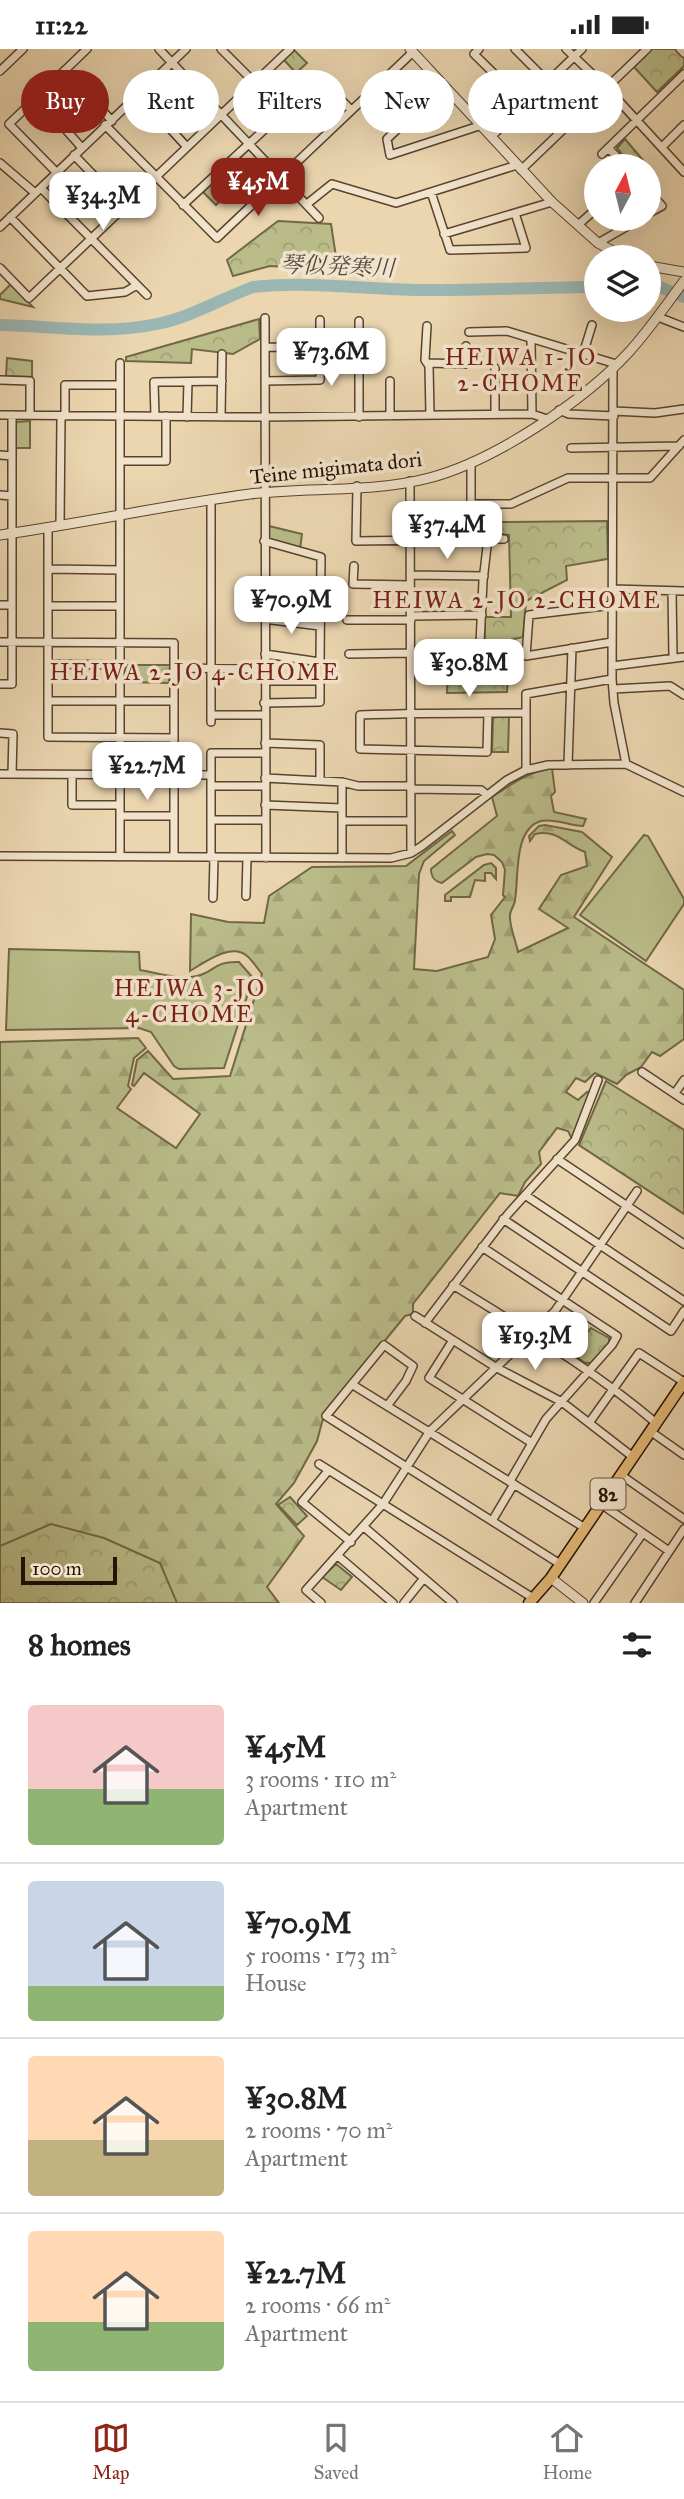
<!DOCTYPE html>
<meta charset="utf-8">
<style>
body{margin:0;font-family:"IM FELL Great Primer","Noto Serif JP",serif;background:#f2f2f2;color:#222;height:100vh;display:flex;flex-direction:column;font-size:26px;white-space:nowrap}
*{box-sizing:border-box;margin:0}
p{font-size:23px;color:#767676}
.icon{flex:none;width:38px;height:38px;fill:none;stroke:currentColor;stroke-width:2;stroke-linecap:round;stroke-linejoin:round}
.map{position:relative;height:1554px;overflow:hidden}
.panel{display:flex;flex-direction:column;background:#fff;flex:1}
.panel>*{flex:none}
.hud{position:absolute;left:21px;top:21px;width:642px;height:63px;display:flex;gap:14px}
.needle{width:46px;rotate:7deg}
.tools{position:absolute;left:584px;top:105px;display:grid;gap:14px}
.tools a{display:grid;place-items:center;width:77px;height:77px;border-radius:50%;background:#fff;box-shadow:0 7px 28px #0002;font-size:35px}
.scale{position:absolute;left:21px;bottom:18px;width:96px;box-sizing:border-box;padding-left:7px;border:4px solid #271203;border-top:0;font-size:19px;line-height:24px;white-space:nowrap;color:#271203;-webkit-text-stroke:5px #f2e4cc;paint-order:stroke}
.price{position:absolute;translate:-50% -60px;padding:0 16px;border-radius:14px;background:#fff;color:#222;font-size:23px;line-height:46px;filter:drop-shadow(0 2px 4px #0008)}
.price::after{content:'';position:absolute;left:50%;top:42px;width:21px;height:16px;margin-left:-10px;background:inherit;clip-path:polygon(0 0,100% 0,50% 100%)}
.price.current{background:#8f2418;color:#fff}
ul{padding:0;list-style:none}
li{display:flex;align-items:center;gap:21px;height:175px;padding:0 28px}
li+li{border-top:2px solid #e0e0e0}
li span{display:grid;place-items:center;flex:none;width:196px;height:140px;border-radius:7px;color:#555}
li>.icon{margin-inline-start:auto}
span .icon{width:84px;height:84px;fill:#fffc;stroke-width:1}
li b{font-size:30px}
h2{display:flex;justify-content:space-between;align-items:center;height:84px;padding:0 28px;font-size:30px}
.chip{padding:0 24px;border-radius:32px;background:#fff;box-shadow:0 7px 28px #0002;font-size:24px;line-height:63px}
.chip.current{background:#8f2418;color:#fff}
.status{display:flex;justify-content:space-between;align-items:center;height:49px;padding:0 35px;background:#fff;direction:ltr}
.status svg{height:19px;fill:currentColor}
.menu{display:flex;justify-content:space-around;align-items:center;height:98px;border-top:2px solid #e0e0e0;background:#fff;font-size:19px;color:#767676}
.menu a{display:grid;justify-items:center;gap:4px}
.menu .current{color:#8f2418}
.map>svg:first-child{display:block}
.forest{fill:url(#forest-firs);stroke:#706846;stroke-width:2}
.park{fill:url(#park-crowns);stroke:#706846;stroke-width:2}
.garden{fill:#babd8a;stroke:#706846;stroke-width:2}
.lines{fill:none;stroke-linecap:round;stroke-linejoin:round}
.river{stroke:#9bb7b4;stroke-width:12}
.minor-casing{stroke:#58432e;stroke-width:10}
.tertiary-casing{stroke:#58432e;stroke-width:11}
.primary-casing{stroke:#271203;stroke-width:13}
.minor{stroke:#f2e4cc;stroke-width:7}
.tertiary{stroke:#f2e4cc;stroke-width:9}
.primary{stroke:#e6bb78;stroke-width:10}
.labels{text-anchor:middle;stroke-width:7;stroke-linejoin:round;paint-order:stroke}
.shield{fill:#f2e4cc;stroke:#64513f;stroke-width:2}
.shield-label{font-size:19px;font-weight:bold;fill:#271203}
.street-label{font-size:21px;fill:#271203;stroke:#f2e4cc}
.water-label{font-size:23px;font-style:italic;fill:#504c41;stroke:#f2e4cc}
.neighbourhood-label{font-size:23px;letter-spacing:2px;fill:#7a1f14;stroke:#f2e4cc}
</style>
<div class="status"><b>11:22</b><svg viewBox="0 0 49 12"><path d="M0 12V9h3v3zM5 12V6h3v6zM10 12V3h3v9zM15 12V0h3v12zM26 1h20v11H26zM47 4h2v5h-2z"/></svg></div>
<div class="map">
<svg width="684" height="1554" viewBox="0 0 684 1554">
<defs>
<pattern id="forest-firs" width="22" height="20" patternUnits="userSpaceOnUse" patternTransform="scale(1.75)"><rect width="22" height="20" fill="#babd8a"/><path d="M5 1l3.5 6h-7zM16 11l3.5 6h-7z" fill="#a0a175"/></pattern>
<pattern id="park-crowns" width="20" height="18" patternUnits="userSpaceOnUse" patternTransform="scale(1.75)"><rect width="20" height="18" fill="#babd8a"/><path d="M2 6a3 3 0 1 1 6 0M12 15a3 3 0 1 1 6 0" fill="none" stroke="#a0a175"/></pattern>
</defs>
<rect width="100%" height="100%" fill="#ebd6b0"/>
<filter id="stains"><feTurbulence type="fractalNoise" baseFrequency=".00286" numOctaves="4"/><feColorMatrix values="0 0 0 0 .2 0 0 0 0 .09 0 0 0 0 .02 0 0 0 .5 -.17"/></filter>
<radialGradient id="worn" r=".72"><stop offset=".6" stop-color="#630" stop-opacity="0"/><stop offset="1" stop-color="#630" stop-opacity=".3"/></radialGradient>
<!-- forest -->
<path class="forest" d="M552,719L555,743L551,747L554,763L586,770L583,777C570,777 555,769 541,772C513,780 519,828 515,851C515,856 510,861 510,866C509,877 516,892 518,903L568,879L539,860L561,826L587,817L585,803C565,796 559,780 535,785L530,792L529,787L539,777L545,776L582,783L612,808L574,868L684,941V990L660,1007L652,1003L641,1018L626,1026L617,1035L595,1024L585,1033L576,1029L566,1043L578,1051L587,1043L592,1042L572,1090L568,1082L557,1079L539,1103L541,1115L525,1133L518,1147L500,1144L413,1255V1265L405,1267L324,1366L317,1392L294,1434L276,1455L304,1487L267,1538L279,1554H0V993L138,989L146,999L134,1009L128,1037L131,1040L117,1059L176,1099L200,1065L144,1024L134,1037L132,1036L137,1011L148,1002L173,1030L230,1027L262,925C257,919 253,912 247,907C232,893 205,913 190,922L191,865L228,873L264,874L269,847L312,818L406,817L452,782L455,786L424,812L419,825L414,920L437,922L488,908L495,890L491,866L505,848L503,846L505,821L502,813L494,806L487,805L476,808L442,834C434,832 431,828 431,820L497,767L492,748C512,735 528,723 552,719Z
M491,814L496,819V830L491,824H485V832L475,831L470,848H451V852H445V846L484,816Z"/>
<!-- park -->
<path class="park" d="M651,0H676L684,8V17L657,43L634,18Z
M294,1L307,14L296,24L284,11Z
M625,90L647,116L632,117L617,99Z
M219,127L232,140L216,156L202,142Z
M278,172L331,175L338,221L270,217L233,227L227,211Z
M11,235L33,258L0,250V246Z
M259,270L260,290L233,305L192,300L191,314L126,312V308Z
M7,309L32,312V328L6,327Z
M30,372V399H15V373Z
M607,472L608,510L566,517L567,531L526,552L523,588L510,591L507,643L447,644L448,621L484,620L485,568H511L509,486L496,484L497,473Z
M269,477L302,485L300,500L269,491Z
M126,616H170L169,634L125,633Z
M493,667L509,668L508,703H492Z
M606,1032L684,1081V1165L579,1096Z
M591,1279L609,1289V1294L591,1314H585L570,1303Z
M290,1448L307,1467L297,1476L278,1456Z
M51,1475L104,1489L160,1514L177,1554H0V1497Z
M336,1515L352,1528L341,1541L322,1528Z"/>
<!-- garden -->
<path class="garden" d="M644,786L648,787L684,850V855L646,912L580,866Z
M9,900L139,903L140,921C158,924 179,931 197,927C215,923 213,912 239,913L253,929L224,1019L179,1020L174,1017L151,983L139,979L6,981Z"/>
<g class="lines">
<!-- river -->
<path class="river" d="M649,237L660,238L684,248
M0,276C52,277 106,286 157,275C191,268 221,250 253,238C308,232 364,240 419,241C479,242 538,238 597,238"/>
<!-- minor casing -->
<g class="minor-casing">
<path id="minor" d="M159,0L319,169
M221,0L255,34
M479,0L474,5L525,55
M515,0L548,33
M566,0L607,39L684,123
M680,0L684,4
M65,21L112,72
M0,22L23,0
M443,37L387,90L390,106L482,76
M139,46L187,98
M36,47L82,99
M105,76L217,189L413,3
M492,87L582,0
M662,98L684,76
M608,99L626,117
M602,105L684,25
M74,106L124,158
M0,114L35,144
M521,121L647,0
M57,124L9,75L87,0
M41,139L147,246
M431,143L450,201L526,199L515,164
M649,143L662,157L649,164
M307,155L332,135L396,154L517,116
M183,156L320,29L351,61
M10,168L87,247L125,243L137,236
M578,176L597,159
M0,178L186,0
M444,185L552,153
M598,194L640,170
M0,219L29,249L290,0
M658,268L684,278
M265,269L266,809
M427,277L425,311L429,317L430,366
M469,283L507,282L616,315
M531,291L532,365
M265,298L320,299
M583,305L592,276
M120,314V808
M427,314L466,315V297
M495,319V365
M613,319L612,630L614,654L626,715
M0,331L30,332V366
M265,332L320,331V271
M390,332V367
M559,361L569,365L614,367
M613,362L655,364L684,360
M0,366L265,368L532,365L547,370
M65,367V336H120
M155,367L154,333L222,332
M187,368L188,333
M221,368L222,305
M359,368V272
M571,399L679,397
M0,406L12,407
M120,412H166V367
M471,415V455H511L568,429H650L684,391
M410,432L411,804
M357,437L356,492L504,490
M0,446L11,447
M211,451V673
M60,477L61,367
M48,479V688L173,689
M264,492L321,508L320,613L265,605
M354,517L353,535L410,536
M48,520L120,521
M410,526L484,527
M264,534L321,542
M613,540L684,542
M672,542L673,609
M0,556H12
M48,557H119
M411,567L482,566
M264,570L320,577
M347,571H411
M0,593L174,594V808
M612,593L526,607L529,566L613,556
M349,605L411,604
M48,615L120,616
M411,615H479L483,532L492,455
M612,617L684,608
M174,619L265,620
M0,635H12V366
M613,640L670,637L684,646
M48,652H174
M264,654L320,653V632H265
M488,664L487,703L360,700V666C415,664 470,664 526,664
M211,666H264
M0,684L13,685L12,725
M265,694L320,696V731
M568,716L572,599
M526,721V645L612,630
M0,725L210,726
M72,726V756H120
M265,729L342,733L358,737H411
M211,737H265
M411,740L481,741L487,746
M265,756L342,759
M120,767H174
M211,771H265
M342,772H411
M0,807L391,809L411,804L422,797L507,731L526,721L548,716L626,715L684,743
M211,809V704H265
M342,809V733
M246,847L247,809
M213,849L214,809
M642,1023L684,1051
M675,1044L684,1031
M557,1110L684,1195
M525,1146L684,1252
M503,1170L671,1282L684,1262
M482,1198L617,1287L612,1296L546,1370L510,1432
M453,1236C522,1279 594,1321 656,1374
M415,1267L497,1319L562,1353L633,1408
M425,1274L508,1165L575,1091L598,1031
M453,1291L429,1329L532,1394
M353,1336L585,1479
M387,1357L406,1332L413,1317L384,1296L326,1367L560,1515
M589,1374L639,1304L684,1333
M650,1382L684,1406
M319,1415L533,1549
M328,1422L302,1453L351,1493
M621,1426L684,1470
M601,1455L669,1502
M492,1472L514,1435
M364,1478L453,1554
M338,1507L393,1554
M321,1554L306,1541L383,1455L430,1382L555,1262L637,1142
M404,1554L424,1529
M594,1554L643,1484
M635,1554L684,1480"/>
</g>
<!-- tertiary casing -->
<g class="tertiary-casing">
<path id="tertiary" d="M410,0L552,153L598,194L624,208
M649,217L684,223
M0,486C84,474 167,456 250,445C309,438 372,444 429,429C494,412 584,352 629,303C649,281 666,256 684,232
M551,1529L583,1554"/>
</g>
<!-- primary casing -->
<g class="primary-casing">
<path id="primary" d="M529,1554L551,1529L684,1333"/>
</g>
<!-- minor -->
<use href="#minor" class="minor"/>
<!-- tertiary -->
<use href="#tertiary" class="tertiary"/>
<!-- primary -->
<use href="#primary" class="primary"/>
</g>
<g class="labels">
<!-- shield labels -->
<rect class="shield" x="590.5" y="1429.5" width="35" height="31" rx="5"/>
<g class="shield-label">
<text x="608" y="1452">82</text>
</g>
<!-- street labels -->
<g class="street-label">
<text transform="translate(336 419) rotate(-6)" y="7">Teine migimata dori</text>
</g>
<!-- water labels -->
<g class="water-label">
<text transform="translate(337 217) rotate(2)" y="8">琴似発寒川</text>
</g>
<!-- neighbourhood labels -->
<g class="neighbourhood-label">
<text x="521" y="316">HEIWA 1-JO<tspan x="521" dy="26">2-CHOME</tspan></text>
<text x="517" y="559">HEIWA 2-JO 2-CHOME</text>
<text x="195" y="631">HEIWA 2-JO 4-CHOME</text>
<text x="190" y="947">HEIWA 3-JO<tspan x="190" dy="26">4-CHOME</tspan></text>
</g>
</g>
<rect width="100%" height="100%" filter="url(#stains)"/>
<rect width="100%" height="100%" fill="url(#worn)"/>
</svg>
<div class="tools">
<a><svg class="needle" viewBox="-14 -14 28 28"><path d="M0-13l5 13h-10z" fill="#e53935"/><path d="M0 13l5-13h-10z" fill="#767676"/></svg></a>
<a><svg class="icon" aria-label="layers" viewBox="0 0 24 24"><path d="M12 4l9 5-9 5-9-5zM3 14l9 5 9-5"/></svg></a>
</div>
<div class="scale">100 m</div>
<b class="price current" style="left:258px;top:169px">¥45M</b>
<b class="price" style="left:103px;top:183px">¥34.3M</b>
<b class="price" style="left:331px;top:339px">¥73.6M</b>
<b class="price" style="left:447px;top:512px">¥37.4M</b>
<b class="price" style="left:291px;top:587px">¥70.9M</b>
<b class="price" style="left:469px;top:650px">¥30.8M</b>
<b class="price" style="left:147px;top:753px">¥22.7M</b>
<b class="price" style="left:535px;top:1323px">¥19.3M</b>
<div class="hud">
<a class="chip current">Buy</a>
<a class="chip">Rent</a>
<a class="chip">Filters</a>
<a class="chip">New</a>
<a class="chip">Apartment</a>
</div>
</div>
<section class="panel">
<h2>8 homes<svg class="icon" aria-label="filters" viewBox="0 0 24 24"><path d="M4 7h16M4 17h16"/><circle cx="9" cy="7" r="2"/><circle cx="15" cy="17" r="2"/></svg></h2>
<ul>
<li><span style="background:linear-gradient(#f6c9c9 60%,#8fb573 0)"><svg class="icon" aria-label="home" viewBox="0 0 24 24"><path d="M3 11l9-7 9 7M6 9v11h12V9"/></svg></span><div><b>¥45M</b><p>3 rooms · 110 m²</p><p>Apartment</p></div></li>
<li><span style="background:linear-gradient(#c9d6e8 75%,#8fb573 0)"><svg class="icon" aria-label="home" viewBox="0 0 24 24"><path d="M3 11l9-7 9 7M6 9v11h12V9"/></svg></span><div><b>¥70.9M</b><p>5 rooms · 173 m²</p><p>House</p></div></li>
<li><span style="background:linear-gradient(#ffd9b3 60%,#c2b280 0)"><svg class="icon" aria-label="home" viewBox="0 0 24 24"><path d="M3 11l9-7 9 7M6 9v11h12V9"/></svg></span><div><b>¥30.8M</b><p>2 rooms · 70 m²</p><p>Apartment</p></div></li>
<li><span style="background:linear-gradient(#ffd9b3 65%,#8fb573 0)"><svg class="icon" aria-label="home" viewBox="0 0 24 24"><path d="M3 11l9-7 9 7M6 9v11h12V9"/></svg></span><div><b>¥22.7M</b><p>2 rooms · 66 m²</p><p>Apartment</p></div></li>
</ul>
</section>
<nav class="menu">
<a class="current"><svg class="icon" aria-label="map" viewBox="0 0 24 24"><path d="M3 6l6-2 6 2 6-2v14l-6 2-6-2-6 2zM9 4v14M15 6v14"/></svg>Map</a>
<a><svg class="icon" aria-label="saved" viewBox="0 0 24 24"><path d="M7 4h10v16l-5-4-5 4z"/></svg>Saved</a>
<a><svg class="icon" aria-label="home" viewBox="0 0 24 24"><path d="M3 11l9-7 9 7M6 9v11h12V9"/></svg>Home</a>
</nav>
